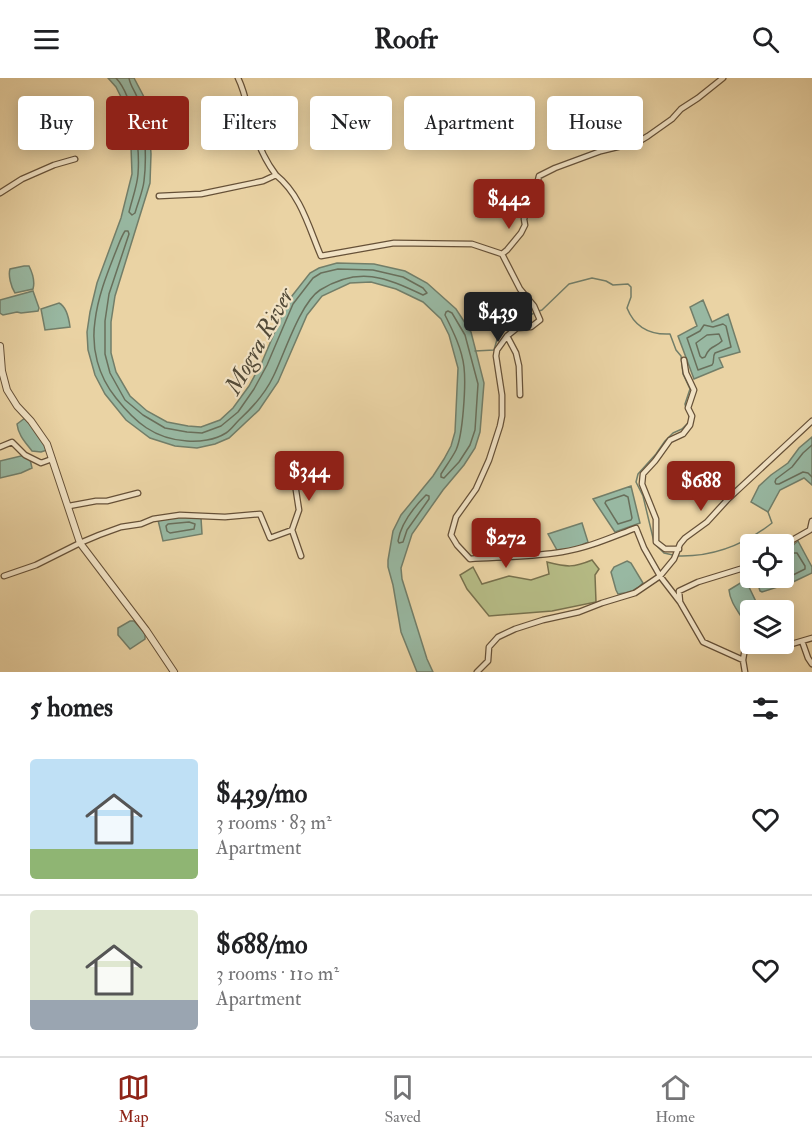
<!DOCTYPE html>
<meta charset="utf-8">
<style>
body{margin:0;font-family:"IM FELL Double Pica",serif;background:#f6f6f6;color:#202124;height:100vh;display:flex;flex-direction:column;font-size:22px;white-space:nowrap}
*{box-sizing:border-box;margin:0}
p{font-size:20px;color:#757577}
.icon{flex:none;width:33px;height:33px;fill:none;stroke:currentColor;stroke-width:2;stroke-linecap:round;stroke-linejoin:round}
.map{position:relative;height:594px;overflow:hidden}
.side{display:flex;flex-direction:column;background:#fff;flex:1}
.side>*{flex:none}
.guide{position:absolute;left:18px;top:18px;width:777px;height:54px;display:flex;gap:12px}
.tools{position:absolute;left:740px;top:456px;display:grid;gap:12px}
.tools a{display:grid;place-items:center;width:54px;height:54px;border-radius:6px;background:#fff;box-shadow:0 3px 15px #0003;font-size:30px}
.price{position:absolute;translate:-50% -51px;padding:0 14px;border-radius:6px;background:#8f2418;color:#fff;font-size:20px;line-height:39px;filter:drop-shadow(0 2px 3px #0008)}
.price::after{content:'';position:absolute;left:50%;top:36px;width:18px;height:14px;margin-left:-9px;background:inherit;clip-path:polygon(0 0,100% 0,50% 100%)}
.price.current{background:#222;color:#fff}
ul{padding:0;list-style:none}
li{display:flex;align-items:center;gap:18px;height:150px;padding:0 30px}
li+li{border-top:2px solid #e0e0e0}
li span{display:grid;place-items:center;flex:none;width:168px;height:120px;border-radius:6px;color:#555}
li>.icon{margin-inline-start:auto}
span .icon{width:72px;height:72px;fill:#fffc;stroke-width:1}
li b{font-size:26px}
h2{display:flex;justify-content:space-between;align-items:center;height:72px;padding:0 30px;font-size:26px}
.pill{padding:0 21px;border-radius:6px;background:#fff;box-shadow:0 3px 15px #0003;font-size:21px;line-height:54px}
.pill.current{background:#8f2418;color:#fff}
header{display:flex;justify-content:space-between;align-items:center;height:78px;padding:0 30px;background:#fff;font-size:27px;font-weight:800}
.menu{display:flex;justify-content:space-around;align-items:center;height:84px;border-top:2px solid #e0e0e0;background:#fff;font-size:16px;color:#757577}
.menu a{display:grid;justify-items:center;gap:3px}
.menu .current{color:#8f2418}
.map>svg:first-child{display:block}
.green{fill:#b6bc86;stroke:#78714d;stroke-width:1.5}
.water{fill:#98b8a2;stroke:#727e69;stroke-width:1.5}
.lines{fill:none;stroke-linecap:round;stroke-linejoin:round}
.shore{stroke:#696f5b;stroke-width:1.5}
.stream{stroke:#727e69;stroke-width:1.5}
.minor-casing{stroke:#665138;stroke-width:7}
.tertiary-casing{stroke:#665138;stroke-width:8}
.minor{stroke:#f1e2c4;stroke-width:4.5}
.tertiary{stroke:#f1e2c4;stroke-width:6}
.labels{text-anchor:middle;stroke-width:4.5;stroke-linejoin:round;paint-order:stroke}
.water-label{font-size:24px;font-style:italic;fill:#524a38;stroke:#f1e2c4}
</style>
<header><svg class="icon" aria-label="menu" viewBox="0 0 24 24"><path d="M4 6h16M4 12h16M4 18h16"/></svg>Roofr<svg class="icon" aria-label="search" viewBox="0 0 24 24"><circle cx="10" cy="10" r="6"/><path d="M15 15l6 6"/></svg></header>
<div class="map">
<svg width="812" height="594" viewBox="0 0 812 594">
<rect width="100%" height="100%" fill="#ead3a4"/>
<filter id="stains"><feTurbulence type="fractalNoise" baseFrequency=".00333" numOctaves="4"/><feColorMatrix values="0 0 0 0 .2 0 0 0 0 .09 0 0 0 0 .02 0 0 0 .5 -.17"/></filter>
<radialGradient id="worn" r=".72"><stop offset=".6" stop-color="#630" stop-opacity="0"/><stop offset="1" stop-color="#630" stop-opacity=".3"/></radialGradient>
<!-- green -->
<path class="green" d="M592,482L599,491L595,497L596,524L552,533L489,538L467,511L460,497L473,489L482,506L509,498L531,502L549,496L547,484C567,489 573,490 592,482Z"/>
<!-- water -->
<path class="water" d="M108,0H134L144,19L149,46L151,76L150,105L115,218L111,244V275L116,294L130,318L147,333L167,344L188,348L201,349L220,342L233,330L249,308L262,284L288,223L310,195L319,190L337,185L374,186L405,193L427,205L456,231L471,254L484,305L480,354L475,370L464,387L443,412L412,456L401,490L402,501L427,581L433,594H417L401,554L393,507L388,489V482L393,453L401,437L433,398L444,381L451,368L455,354L458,290L449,257L441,241L423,224L396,211L371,204L350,205L322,218L307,237L278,304L259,332L229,360L215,366L197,370L175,368L150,360L126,342L105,316L95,297L88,272L87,254L90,234L97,205L121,140L132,96L131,69L125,27L116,9Z
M24,188H29C32,194 35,204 33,211L15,215C11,209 8,197 10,191Z
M33,213L39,230L38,233L21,235L17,234L3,237L0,235V222Z
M703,222L712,244L728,236L740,274L719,280L723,289L694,301L678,258L697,248L690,229Z
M59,225C67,229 69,241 70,249L45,252L41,231Z
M25,340L40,358L47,372L41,374L32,373C26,365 18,357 17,346Z
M812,359V407L804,400L780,412L768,434L751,424L759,408L771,397L788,385L799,370Z
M25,377L30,381L32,390L21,395L0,400V383Z
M631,408L640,445L615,454L593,421Z
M172,439L201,440L202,456L163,463L158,442Z
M582,445L588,464L569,473L557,472L548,456Z
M798,463L812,489V495L793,504L762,514L760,513L757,503L755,500H783V477C788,475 792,467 798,463Z
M627,483L631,485L643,505C637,513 627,515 618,516L616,512L611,494L614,489Z
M742,504L747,505L760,532H750V541L744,543C738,533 730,524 729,512Z
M130,543H134L143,553L145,557V561L130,571L118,557V550Z"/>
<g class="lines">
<!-- shore -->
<path class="shore" d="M116,0C134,19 140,70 138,96C137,109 132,121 129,134L132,137L135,135C138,124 143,113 144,103C147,79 145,45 138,22C136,14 130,8 129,0
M125,153H128L129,156L109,216L105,243V276L110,295L125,322L143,337L165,350L187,354L202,355L221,348L238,334L254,311L267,287L293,226L313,200L321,195L338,191L373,192L403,199L423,210L427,215L423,217C385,199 359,188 320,212C300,225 284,277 273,299C265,316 252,330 239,342C235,346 231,352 226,355C215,362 199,364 187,363C154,361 135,344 116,320C98,298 91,270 95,243C98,218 107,196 116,173C119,166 121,159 125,153Z
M448,233L452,235L465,257L478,306L475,352L470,367L459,384L444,400L441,399V396C446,388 452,380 456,372C463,357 466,307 464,289C462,271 453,253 445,237L446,234Z
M723,246L726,248L731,269L715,275C712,279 715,284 712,287L698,292L687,260L700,253L704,247L713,249Z
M707,257L719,256L722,263C715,270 710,267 705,279L702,280L700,278L696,265Z
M812,367L803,375L792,389L776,401L775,404L776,406H779L803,394L808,395L812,399
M426,417L429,418V421L407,452L403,464L399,465L398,463C401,445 414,429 426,417Z
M624,417L628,419L632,440L631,442L618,446L605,425L606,423Z
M189,444L195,446L194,451L170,455L167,453L166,448L168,446Z
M762,500L764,505L767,506L791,498L805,491V488L797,475H794L788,481L783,482"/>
<!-- stream -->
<path class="stream" d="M539,233L542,232L569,206L592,200L606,203L613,207L628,206L631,209V219L627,230C635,250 650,257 670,256L676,272L681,278L683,296L690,311L685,326L686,330
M475,273L494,272L498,258L506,251L534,235
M654,464L643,418L636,404L638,396L656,376L665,363L673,355L682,351L689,344V337
M657,468L664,475L673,477
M678,478C713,479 744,467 772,445L768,434"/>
<!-- minor casing -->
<g class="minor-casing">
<path id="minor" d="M276,97C301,117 309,150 321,178L394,165L472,166L502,176L507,172L521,155L525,147L524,141L527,131L534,119L539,98L555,90L601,73L638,64L648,58L672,41L681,31L698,20L723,0
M0,115L22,101L54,87L75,81
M159,118L201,116L263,103L276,97C266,84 258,66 253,50C248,34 246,16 238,0
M502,176L520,211L534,228L540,242L531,249L517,250L507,258L516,275L519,288L520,317
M507,258L497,272L496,278L502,317V338L500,348L489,382L476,411L456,439L451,457L457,467L470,481C500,479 531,479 562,474C588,470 612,459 636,450L644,470L660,498L680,524L679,513L698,504L750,488
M0,369L12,364L25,377L41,385L52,381
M69,428L96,423H107L138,415
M292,452L299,432L293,393
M679,471H665L656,464V441L642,406L643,396L655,383L670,362L683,356L690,347L692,338L688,330L694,312L686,295L684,282
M783,473L787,465L810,452L812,443
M4,498L36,487L80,465L99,457L121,449L141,446L153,441L180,437L225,439L260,436L270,460L292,452L301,478
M680,524L703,564L743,582L745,570L760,566
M802,563L808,580L812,586
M776,566L778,570L812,560
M743,582L745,594
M477,594L488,583L489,569L498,559L515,551L543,542L579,534L602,525L635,515L660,498L674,481L680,466L685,460L707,444L728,421L812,343"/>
</g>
<!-- tertiary casing -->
<g class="tertiary-casing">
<path id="tertiary" d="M0,268L2,293L7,312L17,328L31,343L47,366L80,465L146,552L174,594"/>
</g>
<!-- minor -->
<use href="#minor" class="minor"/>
<!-- tertiary -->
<use href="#tertiary" class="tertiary"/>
</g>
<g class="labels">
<!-- water labels -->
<g class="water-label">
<text transform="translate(259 263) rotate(-61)" y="8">Mogra River</text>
</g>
</g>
<rect width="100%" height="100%" filter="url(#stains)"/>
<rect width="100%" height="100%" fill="url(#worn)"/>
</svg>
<div class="tools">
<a><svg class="icon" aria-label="locate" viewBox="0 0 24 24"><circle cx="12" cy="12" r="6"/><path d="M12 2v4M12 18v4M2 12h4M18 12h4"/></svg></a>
<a><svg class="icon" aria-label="layers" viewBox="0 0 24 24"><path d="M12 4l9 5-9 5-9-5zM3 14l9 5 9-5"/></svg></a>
</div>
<b class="price" style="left:509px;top:152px">$442</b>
<b class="price current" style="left:498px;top:265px">$439</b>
<b class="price" style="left:309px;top:424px">$344</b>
<b class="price" style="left:701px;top:434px">$688</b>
<b class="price" style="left:506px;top:491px">$272</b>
<div class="guide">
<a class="pill">Buy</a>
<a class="pill current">Rent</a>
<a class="pill">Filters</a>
<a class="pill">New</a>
<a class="pill">Apartment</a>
<a class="pill">House</a>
</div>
</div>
<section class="side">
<h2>5 homes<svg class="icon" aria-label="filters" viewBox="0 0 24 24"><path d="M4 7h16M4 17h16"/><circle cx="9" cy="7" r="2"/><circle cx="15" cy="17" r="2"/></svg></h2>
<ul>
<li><span style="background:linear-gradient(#bfe0f5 75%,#8fb573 0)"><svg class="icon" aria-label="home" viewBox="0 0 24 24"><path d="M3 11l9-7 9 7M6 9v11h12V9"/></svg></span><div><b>$439/mo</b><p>3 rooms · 83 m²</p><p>Apartment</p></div><svg class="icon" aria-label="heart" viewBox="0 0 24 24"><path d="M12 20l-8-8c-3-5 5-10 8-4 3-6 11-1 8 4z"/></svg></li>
<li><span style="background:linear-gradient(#dfe7d0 75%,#9aa5b1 0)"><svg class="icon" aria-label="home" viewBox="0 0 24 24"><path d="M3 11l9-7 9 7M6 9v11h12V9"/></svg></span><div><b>$688/mo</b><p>3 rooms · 110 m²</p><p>Apartment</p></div><svg class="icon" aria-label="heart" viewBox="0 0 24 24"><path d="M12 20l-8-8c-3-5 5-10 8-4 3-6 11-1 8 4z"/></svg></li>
</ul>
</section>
<nav class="menu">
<a class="current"><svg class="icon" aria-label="map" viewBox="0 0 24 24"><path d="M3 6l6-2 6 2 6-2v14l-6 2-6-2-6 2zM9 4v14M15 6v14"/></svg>Map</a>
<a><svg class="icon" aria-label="saved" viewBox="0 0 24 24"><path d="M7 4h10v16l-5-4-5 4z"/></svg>Saved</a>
<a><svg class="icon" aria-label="home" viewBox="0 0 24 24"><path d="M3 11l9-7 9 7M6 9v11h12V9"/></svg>Home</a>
</nav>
